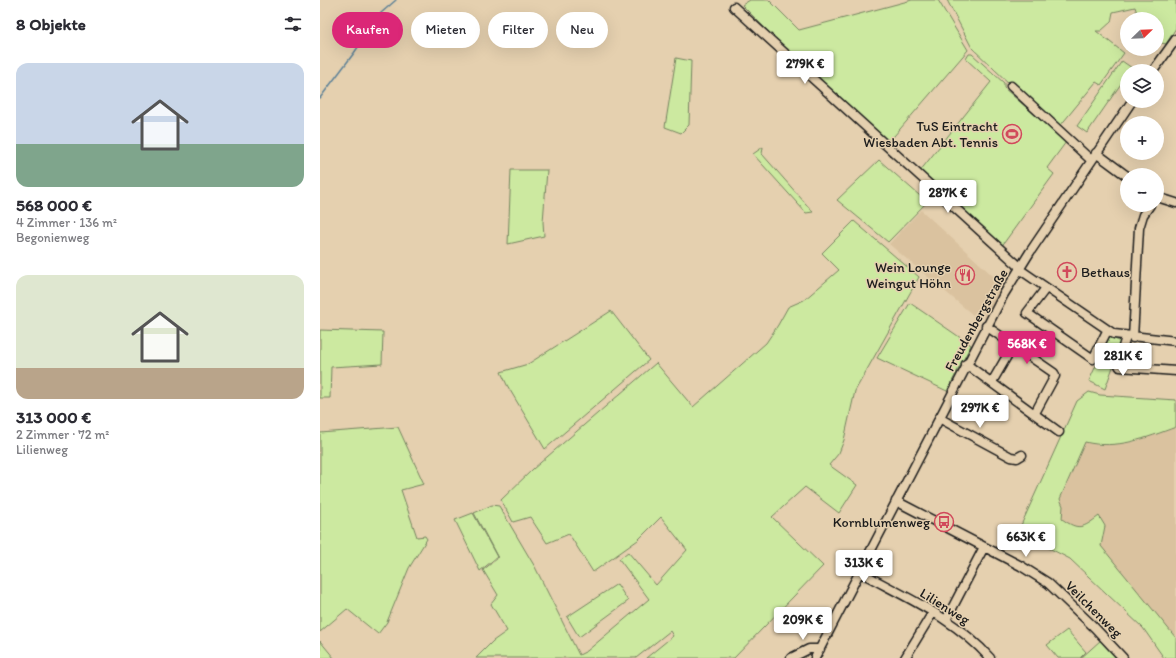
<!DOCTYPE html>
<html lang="de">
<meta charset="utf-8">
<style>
body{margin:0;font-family:Itim,sans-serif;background:#f2f2f3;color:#2b2b33;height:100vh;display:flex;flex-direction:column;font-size:15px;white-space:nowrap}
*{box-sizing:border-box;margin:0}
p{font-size:13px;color:#7c7c81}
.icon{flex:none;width:22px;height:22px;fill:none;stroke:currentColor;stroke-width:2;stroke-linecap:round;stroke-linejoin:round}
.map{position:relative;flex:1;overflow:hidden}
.sheet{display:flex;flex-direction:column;background:#fff;width:320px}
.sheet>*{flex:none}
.hud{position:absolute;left:12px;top:12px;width:380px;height:36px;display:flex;gap:8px}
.needle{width:26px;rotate:67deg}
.tools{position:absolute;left:800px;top:12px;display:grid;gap:8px}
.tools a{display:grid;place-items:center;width:44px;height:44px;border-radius:50%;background:#fff;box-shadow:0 4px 16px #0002;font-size:20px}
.price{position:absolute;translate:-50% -34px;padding:0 9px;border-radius:4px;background:#fff;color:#222;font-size:13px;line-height:26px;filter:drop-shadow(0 1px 2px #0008)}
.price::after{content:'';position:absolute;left:50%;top:24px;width:12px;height:9px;margin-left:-6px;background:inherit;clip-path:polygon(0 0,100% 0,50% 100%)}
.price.on{background:#db2777;color:#fff}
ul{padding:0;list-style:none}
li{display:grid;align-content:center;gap:8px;height:212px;padding:0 16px}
li span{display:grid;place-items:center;height:124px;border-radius:12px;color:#555}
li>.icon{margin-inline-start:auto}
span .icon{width:72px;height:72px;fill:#fffc;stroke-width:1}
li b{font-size:17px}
h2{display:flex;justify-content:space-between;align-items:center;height:48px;padding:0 16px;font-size:17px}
.pill{padding:0 14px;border-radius:18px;background:#fff;box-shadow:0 4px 16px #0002;font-size:14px;line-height:36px}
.pill.on{background:#db2777;color:#fff}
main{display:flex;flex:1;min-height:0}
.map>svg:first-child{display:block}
.built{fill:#dac29f}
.green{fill:#cce9a0;stroke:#74825e}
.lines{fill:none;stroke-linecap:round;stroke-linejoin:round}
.stream{stroke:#5d8197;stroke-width:1.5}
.minor-casing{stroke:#1c1c1c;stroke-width:11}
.minor{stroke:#e5d0af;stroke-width:8}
.labels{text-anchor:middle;stroke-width:3;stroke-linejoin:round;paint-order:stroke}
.poi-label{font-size:14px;fill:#1c1c1c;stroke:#e5d0af;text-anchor:end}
.street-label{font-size:14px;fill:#1c1c1c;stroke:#e5d0af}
</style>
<main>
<section class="sheet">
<h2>8 Objekte<svg class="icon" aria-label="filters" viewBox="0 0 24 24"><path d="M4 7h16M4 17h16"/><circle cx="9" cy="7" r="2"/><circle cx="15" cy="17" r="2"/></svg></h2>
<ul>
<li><span style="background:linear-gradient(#c9d6e8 65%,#7fa58c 0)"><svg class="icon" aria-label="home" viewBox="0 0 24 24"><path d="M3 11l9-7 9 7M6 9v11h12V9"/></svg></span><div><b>568 000 €</b><p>4 Zimmer · 136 m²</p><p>Begonienweg</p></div></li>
<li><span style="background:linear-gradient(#dfe7d0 75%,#b9a48a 0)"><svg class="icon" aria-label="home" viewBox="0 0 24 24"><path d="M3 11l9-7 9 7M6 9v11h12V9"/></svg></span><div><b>313 000 €</b><p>2 Zimmer · 72 m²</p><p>Lilienweg</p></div></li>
</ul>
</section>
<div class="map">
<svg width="856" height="658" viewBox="0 0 856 658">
<rect width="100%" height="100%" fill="#e5d0af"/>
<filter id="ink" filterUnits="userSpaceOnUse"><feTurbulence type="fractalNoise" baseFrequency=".025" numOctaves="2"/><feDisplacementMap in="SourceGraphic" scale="8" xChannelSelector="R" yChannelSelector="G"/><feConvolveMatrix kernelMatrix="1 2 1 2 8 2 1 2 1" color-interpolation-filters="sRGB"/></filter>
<g filter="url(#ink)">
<!-- built -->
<path class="built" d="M601,210L684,286L665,318L656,311L653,315L569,244Z
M856,427V638L780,546L785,526L779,517L765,526L753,527L742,519L743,506L740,500L765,442L778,445L814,442Z"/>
<!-- green -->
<path class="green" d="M430,0H449L479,30L592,0H618L648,50L568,143L454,37L422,5Z
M627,0H856V28L846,44L837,42V19H819L815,7L793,12L791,22L781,31H776L804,53L781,85L776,82L740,126L693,87L652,48Z
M649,54H652L684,83V88L746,142L727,168L734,174L681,247L600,171L671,82L646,59Z
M356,58L371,61L369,125L361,133L345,127Z
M802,61L812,68L810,71H807V75L767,133L757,126Z
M443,147L442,154L493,212L486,213L433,154Z
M559,160L607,202L568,242L517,200Z
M191,170H227L223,222L224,236L188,244Z
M534,221L599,277L535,391L524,440L519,453L509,465L537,485L519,513L485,487L452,517L503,566L414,658H326L353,636L350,631L316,658H156L173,641L187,631L171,604L178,595L163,570L178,558L154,513L172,505L179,506L215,567L259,655L267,651L329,599L299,559L308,552L336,585L367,550L341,517L318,540L273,572L249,534L227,543L210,517L193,522L181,500L213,469L336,363L373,407L446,343L458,325L468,307L484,300L519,270L502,253Z
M590,303L651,345L627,391L557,358Z
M291,311L329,360L225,449L187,385L181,372L208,364Z
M0,330L63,332L62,364L11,367L10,398H0Z
M789,337L802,342L785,389L769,381Z
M769,392L780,395L856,400V427C826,438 797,450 765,442L740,499L743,506L742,519C759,531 763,528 779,516L785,526L781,546L856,638V658H844L823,628L750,559L698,532L757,401Z
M78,427L104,484L81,490L97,537L105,536L107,539L89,568L67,622L58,634L27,609L0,632V433Z
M153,513L177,557L160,571L135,520Z
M297,584L308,601L259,637L247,617Z
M747,630L766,652L760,658H738L727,645Z
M781,640L797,658H761Z
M0,641L14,658H0Z"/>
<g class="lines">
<!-- stream -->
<path class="stream" d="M0,98L34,53L61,13L76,0"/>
<!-- minor casing -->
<g class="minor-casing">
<path id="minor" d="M414,7L700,267
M833,71L856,39
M691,86L771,160
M776,153L807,176
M837,197L856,203
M699,269L794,334L856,341
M726,288L707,313L773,359L787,331
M666,326L734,373L735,376L715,413
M806,337L798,363L800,367L856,371
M813,338L819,228L823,215L830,205
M646,364L739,432
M672,382L694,344
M619,418L691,457L697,458L702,455
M576,501L701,566L728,583L774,627L803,658
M540,572C585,597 635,618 670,658
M626,620L664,547
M471,658L489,649H500
M495,658L684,294L710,252L812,101
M585,658L613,612"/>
</g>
<!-- minor -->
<use href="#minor" class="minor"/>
</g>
</g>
<!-- icons -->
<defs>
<g id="stadium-ring" transform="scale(1)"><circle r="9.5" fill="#e5d0af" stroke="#d1495b" stroke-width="1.5"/><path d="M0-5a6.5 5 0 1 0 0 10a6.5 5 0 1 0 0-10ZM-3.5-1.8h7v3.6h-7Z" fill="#d1495b"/></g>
<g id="church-ring" transform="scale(1)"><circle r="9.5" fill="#e5d0af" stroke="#d1495b" stroke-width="1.5"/><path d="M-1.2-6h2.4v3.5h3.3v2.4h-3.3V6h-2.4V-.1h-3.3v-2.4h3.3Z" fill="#d1495b"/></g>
<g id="restaurant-ring" transform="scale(1)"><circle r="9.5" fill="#e5d0af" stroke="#d1495b" stroke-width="1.5"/><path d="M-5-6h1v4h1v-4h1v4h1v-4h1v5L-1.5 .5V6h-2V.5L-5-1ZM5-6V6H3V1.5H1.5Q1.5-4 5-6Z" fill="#d1495b"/></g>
<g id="bus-ring" transform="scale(1)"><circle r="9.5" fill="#e5d0af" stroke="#d1495b" stroke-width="1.5"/><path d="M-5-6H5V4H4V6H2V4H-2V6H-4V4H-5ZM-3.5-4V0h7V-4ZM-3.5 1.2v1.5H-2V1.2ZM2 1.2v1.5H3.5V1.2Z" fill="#d1495b"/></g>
</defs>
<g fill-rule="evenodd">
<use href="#stadium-ring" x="692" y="134"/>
<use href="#church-ring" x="747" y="272"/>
<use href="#restaurant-ring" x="645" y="275"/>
<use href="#bus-ring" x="624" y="522"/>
</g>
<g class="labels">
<!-- poi labels -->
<g class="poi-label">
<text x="678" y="131">TuS Eintracht<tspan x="678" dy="16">Wiesbaden Abt. Tennis</tspan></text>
<text x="631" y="272">Wein Lounge<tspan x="631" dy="16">Weingut Höhn</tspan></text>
<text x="761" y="277" text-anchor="start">Bethaus</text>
<text x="610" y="527">Kornblumenweg</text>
</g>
<!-- street labels -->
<g class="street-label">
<text transform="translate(656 320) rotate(-61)" y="5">Freudenbergstraße</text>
<text transform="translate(625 606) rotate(32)" y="5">Lilienweg</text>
<text transform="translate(774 609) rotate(45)" y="5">Veilchenweg</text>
</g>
</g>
</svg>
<div class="tools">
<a><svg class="needle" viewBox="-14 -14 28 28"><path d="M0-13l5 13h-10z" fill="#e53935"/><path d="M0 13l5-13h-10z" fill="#7c7c81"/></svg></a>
<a><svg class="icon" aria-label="layers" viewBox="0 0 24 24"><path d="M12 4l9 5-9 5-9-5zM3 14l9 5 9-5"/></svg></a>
<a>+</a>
<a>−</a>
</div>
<b class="price" style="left:485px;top:85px">279K €</b>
<b class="price" style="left:628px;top:214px">287K €</b>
<b class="price on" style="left:707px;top:365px">568K €</b>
<b class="price" style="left:803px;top:377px">281K €</b>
<b class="price" style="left:660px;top:429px">297K €</b>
<b class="price" style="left:706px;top:558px">663K €</b>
<b class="price" style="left:544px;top:584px">313K €</b>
<b class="price" style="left:483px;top:641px">209K €</b>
<div class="hud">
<a class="pill on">Kaufen</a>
<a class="pill">Mieten</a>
<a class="pill">Filter</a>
<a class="pill">Neu</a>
</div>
</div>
</main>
